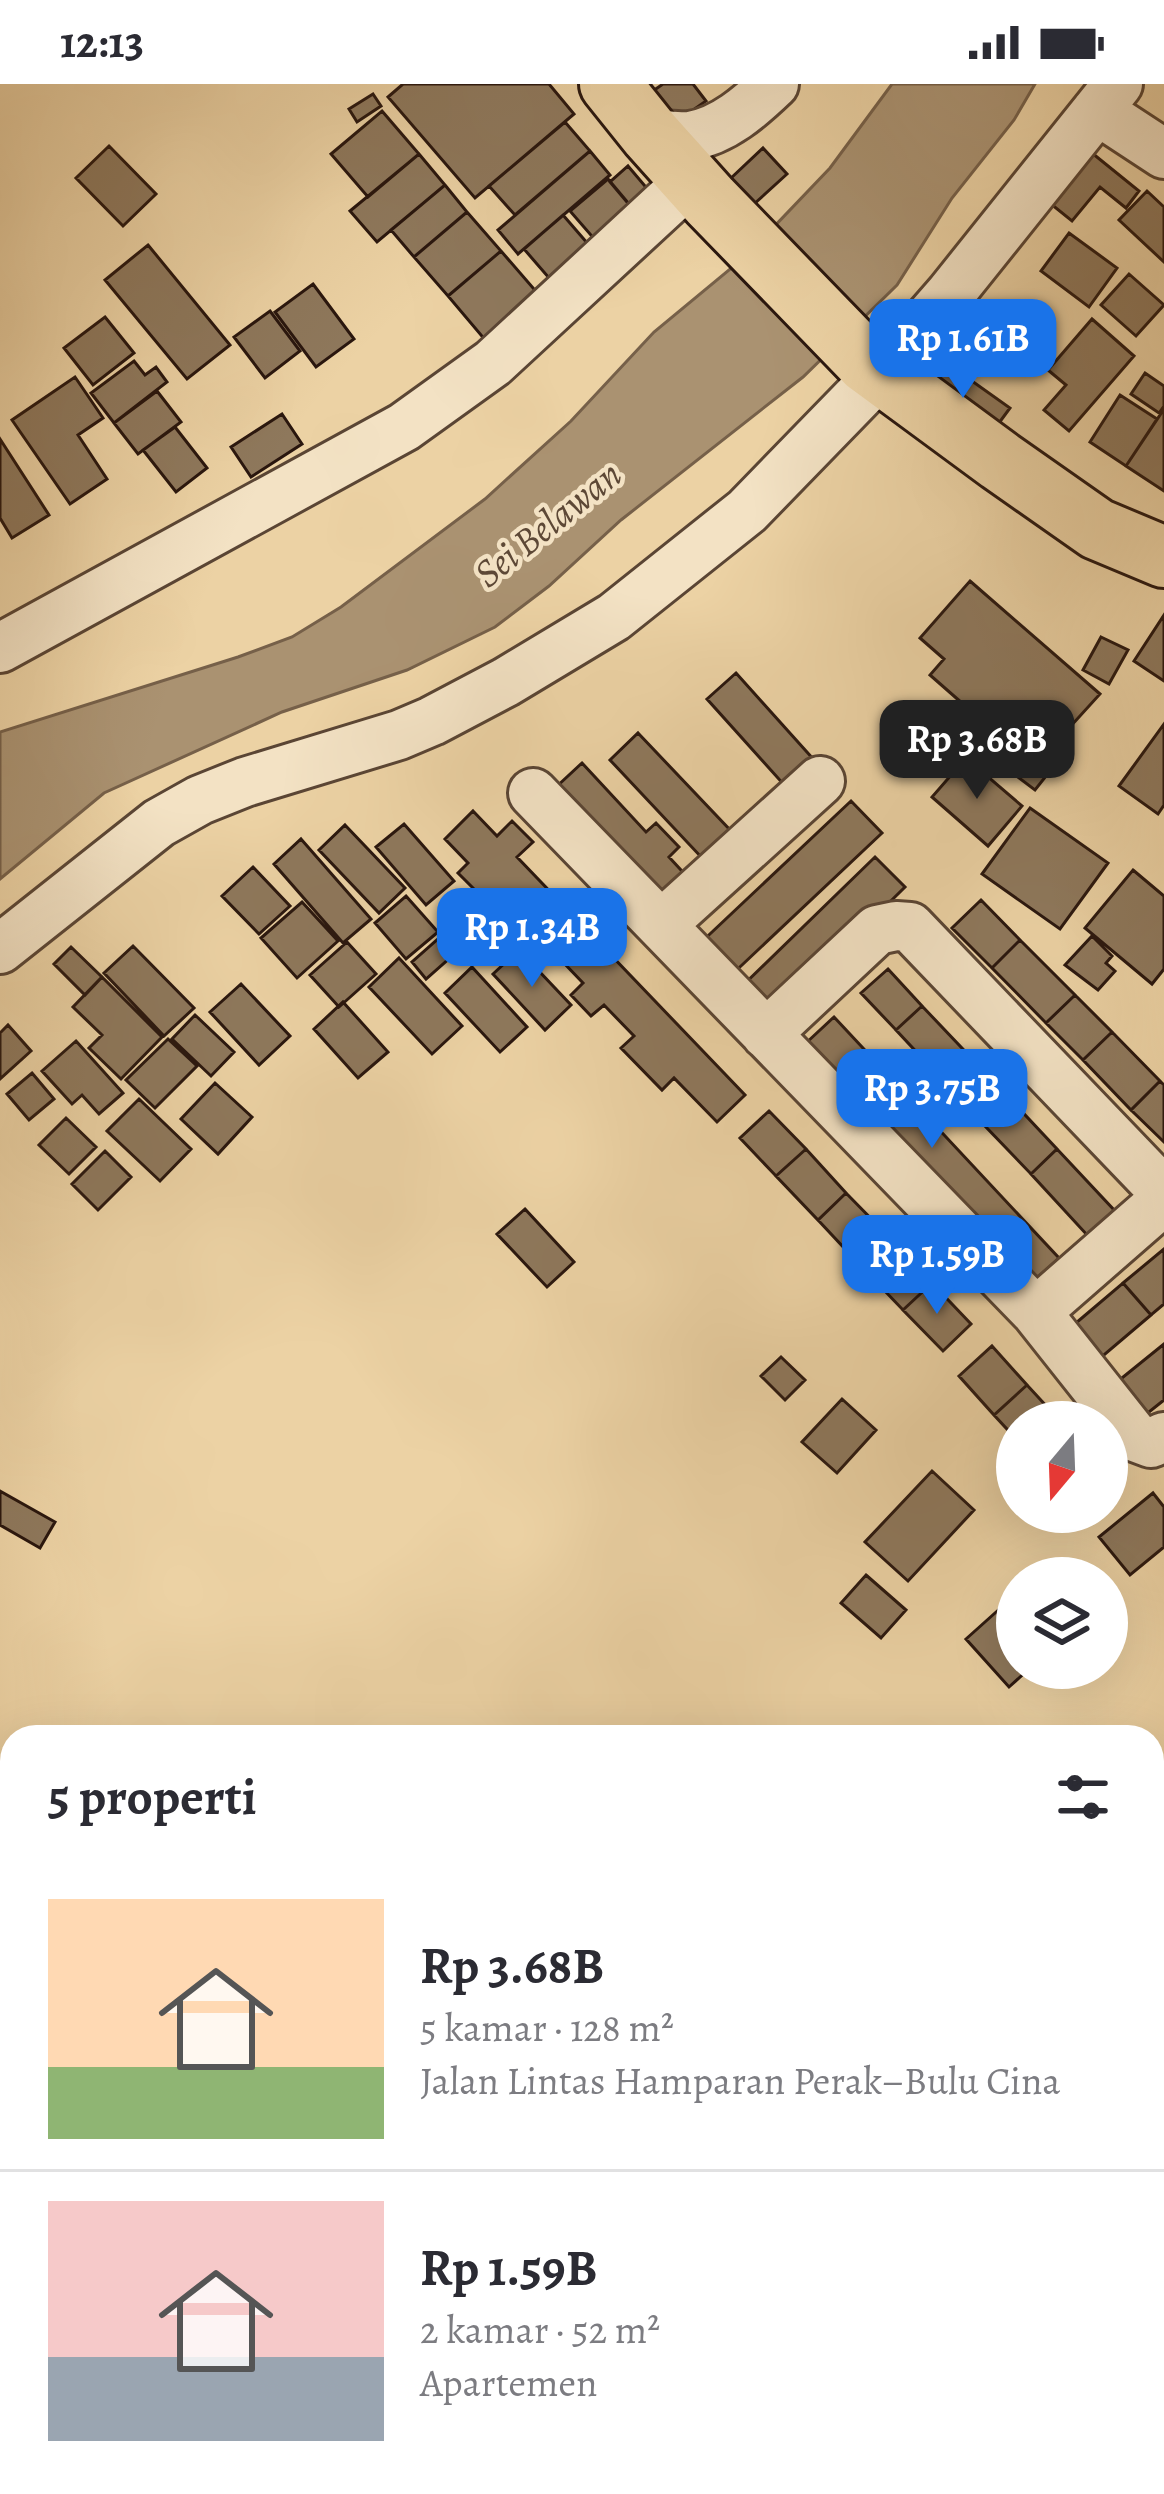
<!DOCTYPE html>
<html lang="id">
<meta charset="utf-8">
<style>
body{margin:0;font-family:Alegreya,serif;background:#f7f7f7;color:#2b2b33;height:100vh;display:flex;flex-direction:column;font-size:45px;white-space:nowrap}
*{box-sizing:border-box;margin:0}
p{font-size:39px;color:#7c7c81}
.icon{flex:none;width:66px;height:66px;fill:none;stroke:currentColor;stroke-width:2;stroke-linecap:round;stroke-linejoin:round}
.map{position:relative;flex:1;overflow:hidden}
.drawer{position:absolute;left:0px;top:1641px;width:1164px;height:771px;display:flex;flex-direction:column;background:#fff;border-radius:36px 36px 0 0;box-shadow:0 12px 48px #0002}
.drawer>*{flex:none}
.needle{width:78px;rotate:199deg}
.fabs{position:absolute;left:996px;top:1317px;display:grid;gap:24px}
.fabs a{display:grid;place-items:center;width:132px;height:132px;border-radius:50%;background:#fff;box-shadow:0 12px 48px #0002;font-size:60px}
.price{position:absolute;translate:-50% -102px;padding:0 27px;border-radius:24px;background:#1a73e8;color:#fff;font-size:39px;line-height:78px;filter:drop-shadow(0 3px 6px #0008)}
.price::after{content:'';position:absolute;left:50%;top:72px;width:36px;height:27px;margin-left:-18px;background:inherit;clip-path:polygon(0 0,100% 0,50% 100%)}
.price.selected{background:#222;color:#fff}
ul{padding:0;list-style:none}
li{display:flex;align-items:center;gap:36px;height:300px;padding:0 48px}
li+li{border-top:3px solid #e1e1e2}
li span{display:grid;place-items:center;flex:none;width:336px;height:240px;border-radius:0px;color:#555}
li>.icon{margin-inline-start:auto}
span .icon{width:144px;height:144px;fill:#fffc;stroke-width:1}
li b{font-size:51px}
h2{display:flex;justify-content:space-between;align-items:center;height:144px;padding:0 48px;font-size:51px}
.status{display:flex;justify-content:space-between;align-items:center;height:84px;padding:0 60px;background:#fff;direction:ltr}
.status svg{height:33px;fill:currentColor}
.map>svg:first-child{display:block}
.water{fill:#aa9271;stroke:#766049;stroke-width:3}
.building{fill:#8e785c;stroke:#29160e;stroke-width:3}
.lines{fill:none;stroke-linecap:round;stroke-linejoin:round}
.minor-casing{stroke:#5a4534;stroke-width:54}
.major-casing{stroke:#29160e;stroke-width:66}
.minor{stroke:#f3e2c4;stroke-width:48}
.major{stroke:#ecd2a4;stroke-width:60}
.labels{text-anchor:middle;stroke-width:9;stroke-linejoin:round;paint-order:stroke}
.water-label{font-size:39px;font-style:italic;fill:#5d4836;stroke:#f3e2c4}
</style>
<div class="status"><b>12:13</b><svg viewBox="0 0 49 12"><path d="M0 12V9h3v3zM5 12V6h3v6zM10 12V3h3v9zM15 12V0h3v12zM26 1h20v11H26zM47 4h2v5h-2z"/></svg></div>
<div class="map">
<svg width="1164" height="2410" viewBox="0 0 1164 2410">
<rect width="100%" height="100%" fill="#ecd2a4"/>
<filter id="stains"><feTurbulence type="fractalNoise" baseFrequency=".00167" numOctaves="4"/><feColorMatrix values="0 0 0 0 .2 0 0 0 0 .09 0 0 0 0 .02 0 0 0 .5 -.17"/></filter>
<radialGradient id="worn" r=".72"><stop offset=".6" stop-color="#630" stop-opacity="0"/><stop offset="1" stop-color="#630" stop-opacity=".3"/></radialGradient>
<!-- water -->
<path class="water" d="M892,0H1035L1014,36L952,114L897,201L803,293L621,436L549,502L495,543L407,586L282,628L104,709L0,795V648L238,573L292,553L341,523L485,415L571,337L654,248L746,172L830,84Z"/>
<!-- building -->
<path class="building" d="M403,0H549L574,30L475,114L388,13Z
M663,0H693L706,17L659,50L637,18Z
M373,10L381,22L357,38L349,25Z
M382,27L419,70L368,113L331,70Z
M565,38L590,67L515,131L489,102Z
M109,62L156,110L123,142L76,94Z
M763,64L787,90L753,121L729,96Z
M590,67L610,91L518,170L498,146Z
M1092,69L1139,107L1126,124L1100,103L1072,137L1051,120Z
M419,70L445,101L377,158L350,127Z
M628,82L656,115L638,131L610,98Z
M608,95L640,133L603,165L570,127Z
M445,101L467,128L414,173L391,146Z
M1147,107L1164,123V178L1119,136Z
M467,128L501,167L448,212L414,173Z
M563,131L601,175L562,209L524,165Z
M1069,149L1117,184L1089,223L1041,187Z
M148,161L230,261L187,295L105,196Z
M501,167L540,212L486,257L448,212Z
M1129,190L1164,221L1136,252L1101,221Z
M313,200L354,255L316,283L275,228Z
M270,227L300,267L265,294L234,253Z
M105,233L134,269L93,301L64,264Z
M1092,235L1134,272L1069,347L1044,326L1066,301L1048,286Z
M941,275L1010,324L985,358L916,309Z
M134,277L145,291L156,283L167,298L114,339L91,309Z
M1145,289L1164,302V322L1159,329L1131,310Z
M75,293L103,334L78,351L107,395L70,420L12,336Z
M157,307L181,338L138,370L114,339Z
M1120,311L1157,335L1126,382L1090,358Z
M1164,325V407L1126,382Z
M282,330L302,360L251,393L231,363Z
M175,343L207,384L176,408L143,366Z
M0,355L49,431L12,454L0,434Z
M970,497L1100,610L1070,643L1044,620L1019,647L998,628L987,641L930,591L944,575L920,554Z
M1164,531V597L1134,577Z
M1101,553L1128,566L1109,600L1083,586Z
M736,589L824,687L795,713L707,615Z
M1164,640V721L1158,730L1119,702Z
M638,649L732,748L703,775L610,676Z
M1019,654L1054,682L1035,706L999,679Z
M966,674L1022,722L988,762L932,713Z
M582,679L646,748L656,739L679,763L669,773L692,798L664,824L554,705Z
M851,717L882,749L724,898L693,866Z
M1030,724L1108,779L1060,845L982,790Z
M473,727L497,752L512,737L533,758L517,773L745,1011L717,1038L674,994L662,1006L621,964L634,952L604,921L591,932L571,911L583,899L495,807L485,816L458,789L468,779L445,755Z
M404,740L454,797L426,821L376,763Z
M345,741L405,804L379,829L319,766Z
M301,755L371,835L343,859L274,780Z
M875,773L905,803L764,942L733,911Z
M253,783L290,822L259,850L222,812Z
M1133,786L1164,812V885L1152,900L1085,844Z
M406,812L438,848L406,875L375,839Z
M981,816L1020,856L992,884L952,844Z
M302,818L338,857L297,894L261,854Z
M1092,852L1112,872L1106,879L1115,887L1098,906L1065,881Z
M438,855L452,872L426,895L412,878Z
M1020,856L1075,911L1046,939L992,884Z
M347,858L376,890L339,923L310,891Z
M133,862L194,924L164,952L104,889Z
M71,863L102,893L85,911L54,880Z
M519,866L571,921L545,946L493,890Z
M399,874L462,942L432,970L369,903Z
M472,883L527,943L500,968L445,909Z
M888,885L922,922L896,946L861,909Z
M102,893L162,953L121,995L89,964L102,951L73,923Z
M241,900L290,952L259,981L210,928Z
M1075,911L1112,948L1083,976L1046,939Z
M343,918L388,968L358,994L314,945Z
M922,922L978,981L952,1006L896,946Z
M195,931L234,968L211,992L172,955Z
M834,933L1059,1174L1030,1201L805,960Z
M8,941L31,967L0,995V949Z
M1112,948L1160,997L1131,1026L1083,976Z
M168,955L197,982L155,1024L126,996Z
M76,957L123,1009L99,1030L82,1011L72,1020L42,987Z
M978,981L1012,1017L985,1042L952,1006Z
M32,989L54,1015L29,1036L7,1010Z
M1160,997L1164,1001V1058L1131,1026Z
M215,999L252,1033L218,1070L181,1035Z
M139,1015L191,1065L160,1097L107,1047Z
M1012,1017L1057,1065L1031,1090L985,1042Z
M769,1027L806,1065L776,1092L740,1054Z
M66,1034L96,1063L69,1090L39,1061Z
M806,1065L846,1109L818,1136L776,1092Z
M1057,1065L1115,1127L1088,1152L1031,1090Z
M105,1067L131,1093L98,1126L72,1100Z
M846,1109L890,1154L861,1182L818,1136Z
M525,1125L574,1178L547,1203L497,1150Z
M890,1154L932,1199L903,1226L861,1182Z
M1164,1165V1220L1151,1231L1123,1199Z
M932,1199L971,1240L943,1267L903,1226Z
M1123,1199L1151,1231L1091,1282L1063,1250Z
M1164,1260V1316L1139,1336L1112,1302Z
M992,1262L1027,1301L994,1331L959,1292Z
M781,1273L805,1296L785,1316L761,1292Z
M1027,1301L1061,1338H1017V1356L994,1331Z
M842,1315L876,1346L837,1389L802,1358Z
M932,1387L974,1426L908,1497L865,1458Z
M0,1407L55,1438L40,1464L0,1441Z
M1153,1409L1164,1423V1463L1130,1491L1099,1453Z
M866,1491L906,1526L881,1554L841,1519Z
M1014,1512L1017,1515V1584H1030L1009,1603L966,1555Z"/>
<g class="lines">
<!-- minor casing -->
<g class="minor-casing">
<path id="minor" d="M1097,26L1164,70
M650,50C662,50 677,53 690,52C723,47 751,22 774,0
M0,564L404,343L493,279L691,96
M533,709L1036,1228
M661,841L820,697
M0,865L159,739L200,716L245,698L399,651L432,637L506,598L614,533L747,427L882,288L950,210L1118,0
M766,950L877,846L896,842L910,843L1164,1108
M1164,1116L1036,1228L1135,1353L1151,1359L1164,1353"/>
</g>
<!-- major casing -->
<g class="major-casing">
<path id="major" d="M610,0L650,50L710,117L867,279L1000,377L1097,445L1164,473"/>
</g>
<!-- minor -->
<use href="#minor" class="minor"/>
<!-- major -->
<use href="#major" class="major"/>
</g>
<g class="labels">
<!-- water labels -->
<g class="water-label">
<text transform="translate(547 439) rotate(-39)" y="14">Sei Belawan</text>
</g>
</g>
<rect width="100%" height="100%" filter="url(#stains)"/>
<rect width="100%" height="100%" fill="url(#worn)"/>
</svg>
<div class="fabs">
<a><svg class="needle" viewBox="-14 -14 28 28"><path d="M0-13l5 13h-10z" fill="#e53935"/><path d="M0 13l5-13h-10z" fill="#7c7c81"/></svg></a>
<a><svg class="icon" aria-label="layers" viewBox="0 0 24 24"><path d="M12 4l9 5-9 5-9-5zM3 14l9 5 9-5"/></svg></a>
</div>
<b class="price" style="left:963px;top:317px">Rp 1.61B</b>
<b class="price selected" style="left:977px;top:718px">Rp 3.68B</b>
<b class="price" style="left:532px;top:906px">Rp 1.34B</b>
<b class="price" style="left:932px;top:1067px">Rp 3.75B</b>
<b class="price" style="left:937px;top:1233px">Rp 1.59B</b>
<section class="drawer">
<h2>5 properti<svg class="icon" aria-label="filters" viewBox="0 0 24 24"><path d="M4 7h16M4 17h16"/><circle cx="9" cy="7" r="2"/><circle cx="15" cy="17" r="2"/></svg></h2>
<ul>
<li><span style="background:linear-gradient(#ffd9b3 70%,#8fb573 0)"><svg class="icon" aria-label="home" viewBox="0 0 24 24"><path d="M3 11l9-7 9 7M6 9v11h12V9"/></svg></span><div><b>Rp 3.68B</b><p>5 kamar · 128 m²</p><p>Jalan Lintas Hamparan Perak–Bulu Cina</p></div></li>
<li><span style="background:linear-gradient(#f6c9c9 65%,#9aa5b1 0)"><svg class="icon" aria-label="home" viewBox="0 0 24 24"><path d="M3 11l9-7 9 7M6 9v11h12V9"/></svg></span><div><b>Rp 1.59B</b><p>2 kamar · 52 m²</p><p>Apartemen</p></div></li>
</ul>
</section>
</div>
